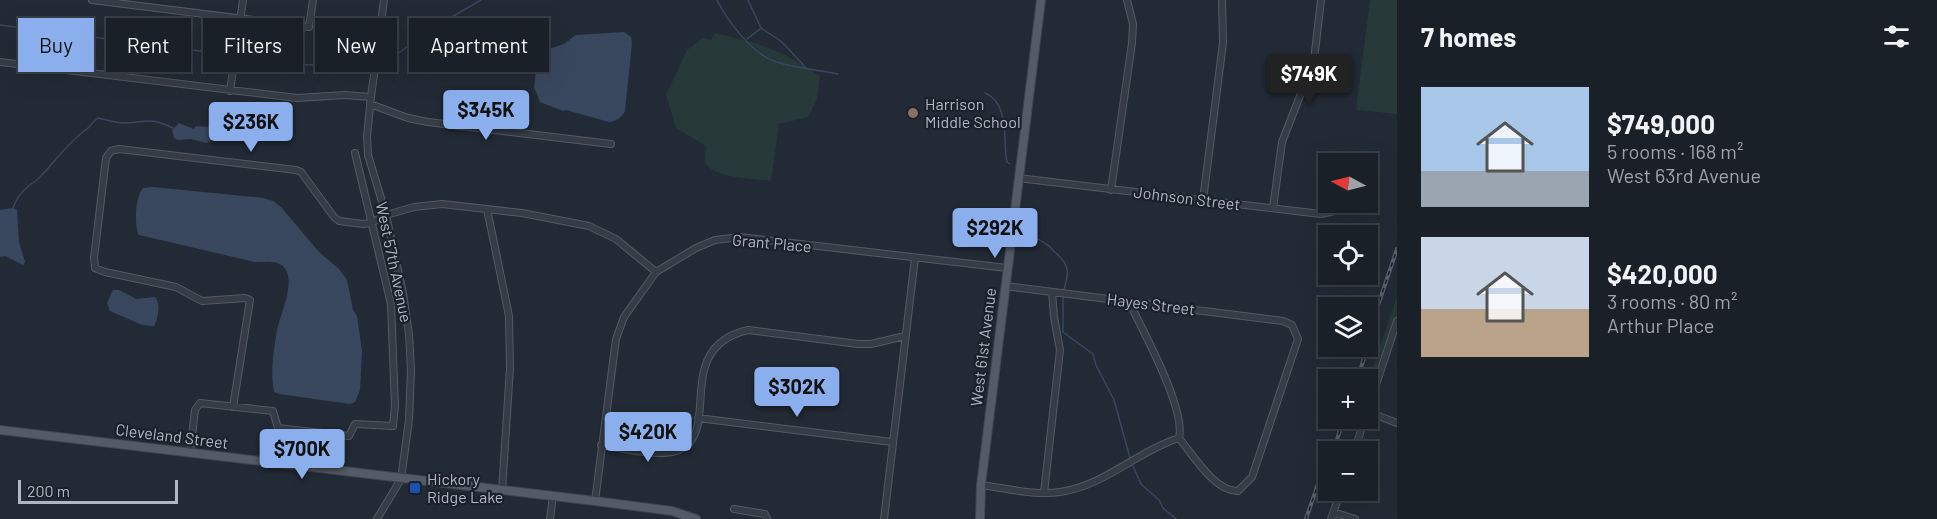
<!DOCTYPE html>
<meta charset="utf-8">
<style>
body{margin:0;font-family:Barlow,sans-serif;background:#232830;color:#f1f3f6;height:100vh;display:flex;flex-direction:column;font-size:22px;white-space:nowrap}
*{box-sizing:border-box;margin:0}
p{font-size:20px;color:#9fa3a8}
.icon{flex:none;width:33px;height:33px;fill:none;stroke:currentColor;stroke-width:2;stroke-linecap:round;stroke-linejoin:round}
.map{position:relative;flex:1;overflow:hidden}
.sheet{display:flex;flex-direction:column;background:#1a2028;width:540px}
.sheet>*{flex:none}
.guide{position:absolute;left:18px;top:18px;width:570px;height:54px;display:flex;gap:12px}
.needle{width:39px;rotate:277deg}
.tools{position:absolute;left:1318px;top:153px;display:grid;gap:12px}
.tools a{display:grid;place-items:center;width:60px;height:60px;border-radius:0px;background:#1a2028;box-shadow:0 6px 24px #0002,0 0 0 2px #383e45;font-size:30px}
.scale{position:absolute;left:18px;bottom:15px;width:160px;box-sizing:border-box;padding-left:6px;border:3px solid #b0b7c3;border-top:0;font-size:16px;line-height:21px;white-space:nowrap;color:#b0b7c3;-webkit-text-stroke:4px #1b212b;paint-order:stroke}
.price{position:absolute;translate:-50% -51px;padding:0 14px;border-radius:6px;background:#8bafed;color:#111;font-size:20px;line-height:39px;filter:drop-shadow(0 2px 3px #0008)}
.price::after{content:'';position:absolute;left:50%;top:36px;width:18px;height:14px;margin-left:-9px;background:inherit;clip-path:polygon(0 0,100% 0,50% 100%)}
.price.active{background:#222;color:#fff}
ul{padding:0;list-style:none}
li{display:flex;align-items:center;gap:18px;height:150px;padding:0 24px}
li span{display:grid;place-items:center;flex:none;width:168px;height:120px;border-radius:0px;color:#555}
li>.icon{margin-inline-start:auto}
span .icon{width:72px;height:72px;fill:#fffc;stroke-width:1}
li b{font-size:26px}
h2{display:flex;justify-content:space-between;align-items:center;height:72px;padding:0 24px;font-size:26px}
.tag{padding:0 21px;border-radius:0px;background:#1a2028;box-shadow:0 6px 24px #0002,0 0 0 2px #383e45;font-size:21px;line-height:54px}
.tag.active{background:#8bafed;color:#111}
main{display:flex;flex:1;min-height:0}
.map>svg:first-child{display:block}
.green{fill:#273838}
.water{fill:#39475e}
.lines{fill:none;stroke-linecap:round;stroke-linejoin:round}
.stream{stroke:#39475e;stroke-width:1.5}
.minor-casing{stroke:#535a64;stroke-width:8}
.major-casing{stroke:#3f4550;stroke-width:10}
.minor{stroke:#353c46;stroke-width:6}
.major{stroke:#535b66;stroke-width:8}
.rail-casing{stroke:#58606d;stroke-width:4}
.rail{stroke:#1b212b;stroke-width:1.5;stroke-dasharray:4.5;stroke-linecap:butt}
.education-dot{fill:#8d6e63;stroke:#1b212b;stroke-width:2}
.transit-dot{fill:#1a4fb4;stroke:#1b212b;stroke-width:2}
.labels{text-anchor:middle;stroke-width:4.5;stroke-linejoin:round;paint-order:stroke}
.poi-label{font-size:16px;fill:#b0b7c3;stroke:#1b212b;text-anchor:start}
.street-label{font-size:16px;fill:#b0b7c3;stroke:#1b212b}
</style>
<main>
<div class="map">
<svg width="1397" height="519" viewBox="0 0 1397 519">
<rect width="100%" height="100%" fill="#222a35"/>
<!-- green -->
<path class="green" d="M1370,0H1397V114L1356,110Z
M714,33L756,43L786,55L820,76L817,99L808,117L779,124L771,181C756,179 708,178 705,161C704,157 706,150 706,146L676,128L666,95L687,50L703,38L711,40Z
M1397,297V321L1368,408V381Z"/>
<!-- water -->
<path class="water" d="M624,32L631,37L632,43L625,111C621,118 617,121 609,122L566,110L563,111L540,102L534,87L537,64L540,57L546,50L564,44L576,35Z
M179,123L194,129L196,126L210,127L216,134L214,139L207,143L191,139L178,140L174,138L172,130Z
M153,187L263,198L273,201L281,207L319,252L339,269L347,280L353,310L357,316L362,351L360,390L355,402L350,404L279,394L274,392C270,373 274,349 277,330C281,313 297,280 283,266C276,260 264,262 255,262L139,235C134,226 135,196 143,188Z
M13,208L17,210L19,242L25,262L23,265L5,256L0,257V210Z
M113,290H119L136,299L155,297C161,304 158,319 154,326L142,325L110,311L107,303Z"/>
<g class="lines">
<!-- stream -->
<path class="stream" d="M717,0C727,20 752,54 774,61C794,68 817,70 838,74
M748,0L761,28L782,42L806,68
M0,25L231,55
M747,39L760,29
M240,56L308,65L354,64L367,68L371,67
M380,64L385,63L436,26L481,0
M985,93C1008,102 1004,136 1006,157L1007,162L1010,164
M13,208C15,203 17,198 20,195C24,188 32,184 38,179C54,163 67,144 84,131C90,128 92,122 98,118C106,120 114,122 122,123C145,123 149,116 173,128
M1025,230C1032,237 1039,239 1046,244C1050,246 1053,251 1057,254C1070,266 1069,273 1064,289
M1063,298V332L1093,354L1096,365L1114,400L1130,458
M1133,466L1141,484L1159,500L1163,508L1176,519"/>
<!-- minor casing -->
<g class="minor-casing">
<path id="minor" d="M92,0L309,27L313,0
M0,62L297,98L345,95L371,97
M230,91L243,0
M370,104L408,118L428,122L611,144
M1018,178L1321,214L1356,206
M1111,190L1132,43L1133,24L1127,0
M1203,200L1223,43L1222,0
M1273,208L1282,142L1314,60L1321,0
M487,209L509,316L510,368L502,491
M1005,286L1283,321L1292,325L1298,339L1252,477L1238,491C1215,492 1193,455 1179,438C1186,409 1143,331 1129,302
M233,407L250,300L245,298L202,301L176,287L105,272L95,268L94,258L106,158L111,151L119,149L296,170L301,172L334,217L339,221L363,224L371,223L386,215L414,207L442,204L522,213L589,226L616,239L656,272L696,248L715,240L740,237L1007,268
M1368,409L1397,321
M1368,412L1397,423
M698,418L892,442
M601,445C621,448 660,458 679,450C723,431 671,348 748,330L858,344H871L905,336
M1354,452L1365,418
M190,453L195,410L200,403L273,411L278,428L349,436L355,424L393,426L395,406L391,304L355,153
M981,485C1006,488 1035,496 1060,492C1104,486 1138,451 1179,438
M1044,493L1060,350L1054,317L1052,292
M595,501L616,339L624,317L656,272
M734,509L765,514L767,519
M1333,515L1339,514L1355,519
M377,519L401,479L409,420L411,370L409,334L403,293L386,215L368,155L367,136L371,97L384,0
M550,519L553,496
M884,519L915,258
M1331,519L1341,490"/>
</g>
<!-- major casing -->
<g class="major-casing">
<path id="major" d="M0,430L595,501L672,511L696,519
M980,519L981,485L1041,0"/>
</g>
<!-- minor -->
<use href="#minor" class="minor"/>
<!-- major -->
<use href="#major" class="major"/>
<!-- rail casing -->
<g class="rail-casing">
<path id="rail" d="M1368,335L1397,249
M1357,380L1368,346
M1333,452L1344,418
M1306,519L1329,452"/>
</g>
<!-- rail -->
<use href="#rail" class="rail"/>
</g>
<!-- markers -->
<circle class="education-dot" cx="913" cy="113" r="6"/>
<rect class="transit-dot" x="409" y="482" width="12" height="12" rx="3"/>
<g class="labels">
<!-- poi labels -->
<g class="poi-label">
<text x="925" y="110">Harrison<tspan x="925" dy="18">Middle School</tspan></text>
<text x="427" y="485">Hickory<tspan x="427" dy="18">Ridge Lake</tspan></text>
</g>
<!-- street labels -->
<g class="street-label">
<text transform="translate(1187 198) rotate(7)" y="6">Johnson Street</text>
<text transform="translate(772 243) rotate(5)" y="6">Grant Place</text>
<text transform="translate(394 262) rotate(78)" y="6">West 57th Avenue</text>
<text transform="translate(1151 304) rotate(7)" y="6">Hayes Street</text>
<text transform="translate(983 347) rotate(-83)" y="6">West 61st Avenue</text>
<text transform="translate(172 436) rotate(7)" y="6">Cleveland Street</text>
</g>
</g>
</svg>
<div class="tools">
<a><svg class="needle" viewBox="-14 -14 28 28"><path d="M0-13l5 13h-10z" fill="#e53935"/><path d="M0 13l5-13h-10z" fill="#9fa3a8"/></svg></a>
<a><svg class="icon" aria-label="locate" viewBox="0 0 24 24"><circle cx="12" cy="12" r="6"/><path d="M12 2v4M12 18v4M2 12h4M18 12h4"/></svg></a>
<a><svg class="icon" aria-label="layers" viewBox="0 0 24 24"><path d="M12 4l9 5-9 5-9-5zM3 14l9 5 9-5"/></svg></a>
<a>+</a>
<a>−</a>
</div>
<div class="scale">200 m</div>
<b class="price active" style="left:1309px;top:105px">$749K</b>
<b class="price" style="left:486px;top:141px">$345K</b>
<b class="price" style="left:251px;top:153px">$236K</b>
<b class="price" style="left:995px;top:259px">$292K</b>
<b class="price" style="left:797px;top:418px">$302K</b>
<b class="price" style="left:648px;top:463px">$420K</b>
<b class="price" style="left:302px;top:480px">$700K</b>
<div class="guide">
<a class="tag active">Buy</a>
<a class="tag">Rent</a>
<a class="tag">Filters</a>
<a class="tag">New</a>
<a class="tag">Apartment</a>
</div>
</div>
<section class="sheet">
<h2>7 homes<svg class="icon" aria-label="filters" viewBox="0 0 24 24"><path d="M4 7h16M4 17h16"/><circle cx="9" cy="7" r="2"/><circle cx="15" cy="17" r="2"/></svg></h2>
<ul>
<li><span style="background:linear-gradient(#a9c7e8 70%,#9aa5b1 0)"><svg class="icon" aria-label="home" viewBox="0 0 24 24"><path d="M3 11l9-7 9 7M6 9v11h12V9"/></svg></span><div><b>$749,000</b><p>5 rooms · 168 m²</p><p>West 63rd Avenue</p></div></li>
<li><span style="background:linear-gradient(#c9d6e8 60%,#b9a48a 0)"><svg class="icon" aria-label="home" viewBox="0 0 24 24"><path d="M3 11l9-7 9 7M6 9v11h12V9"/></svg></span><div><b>$420,000</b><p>3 rooms · 80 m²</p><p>Arthur Place</p></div></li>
</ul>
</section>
</main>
